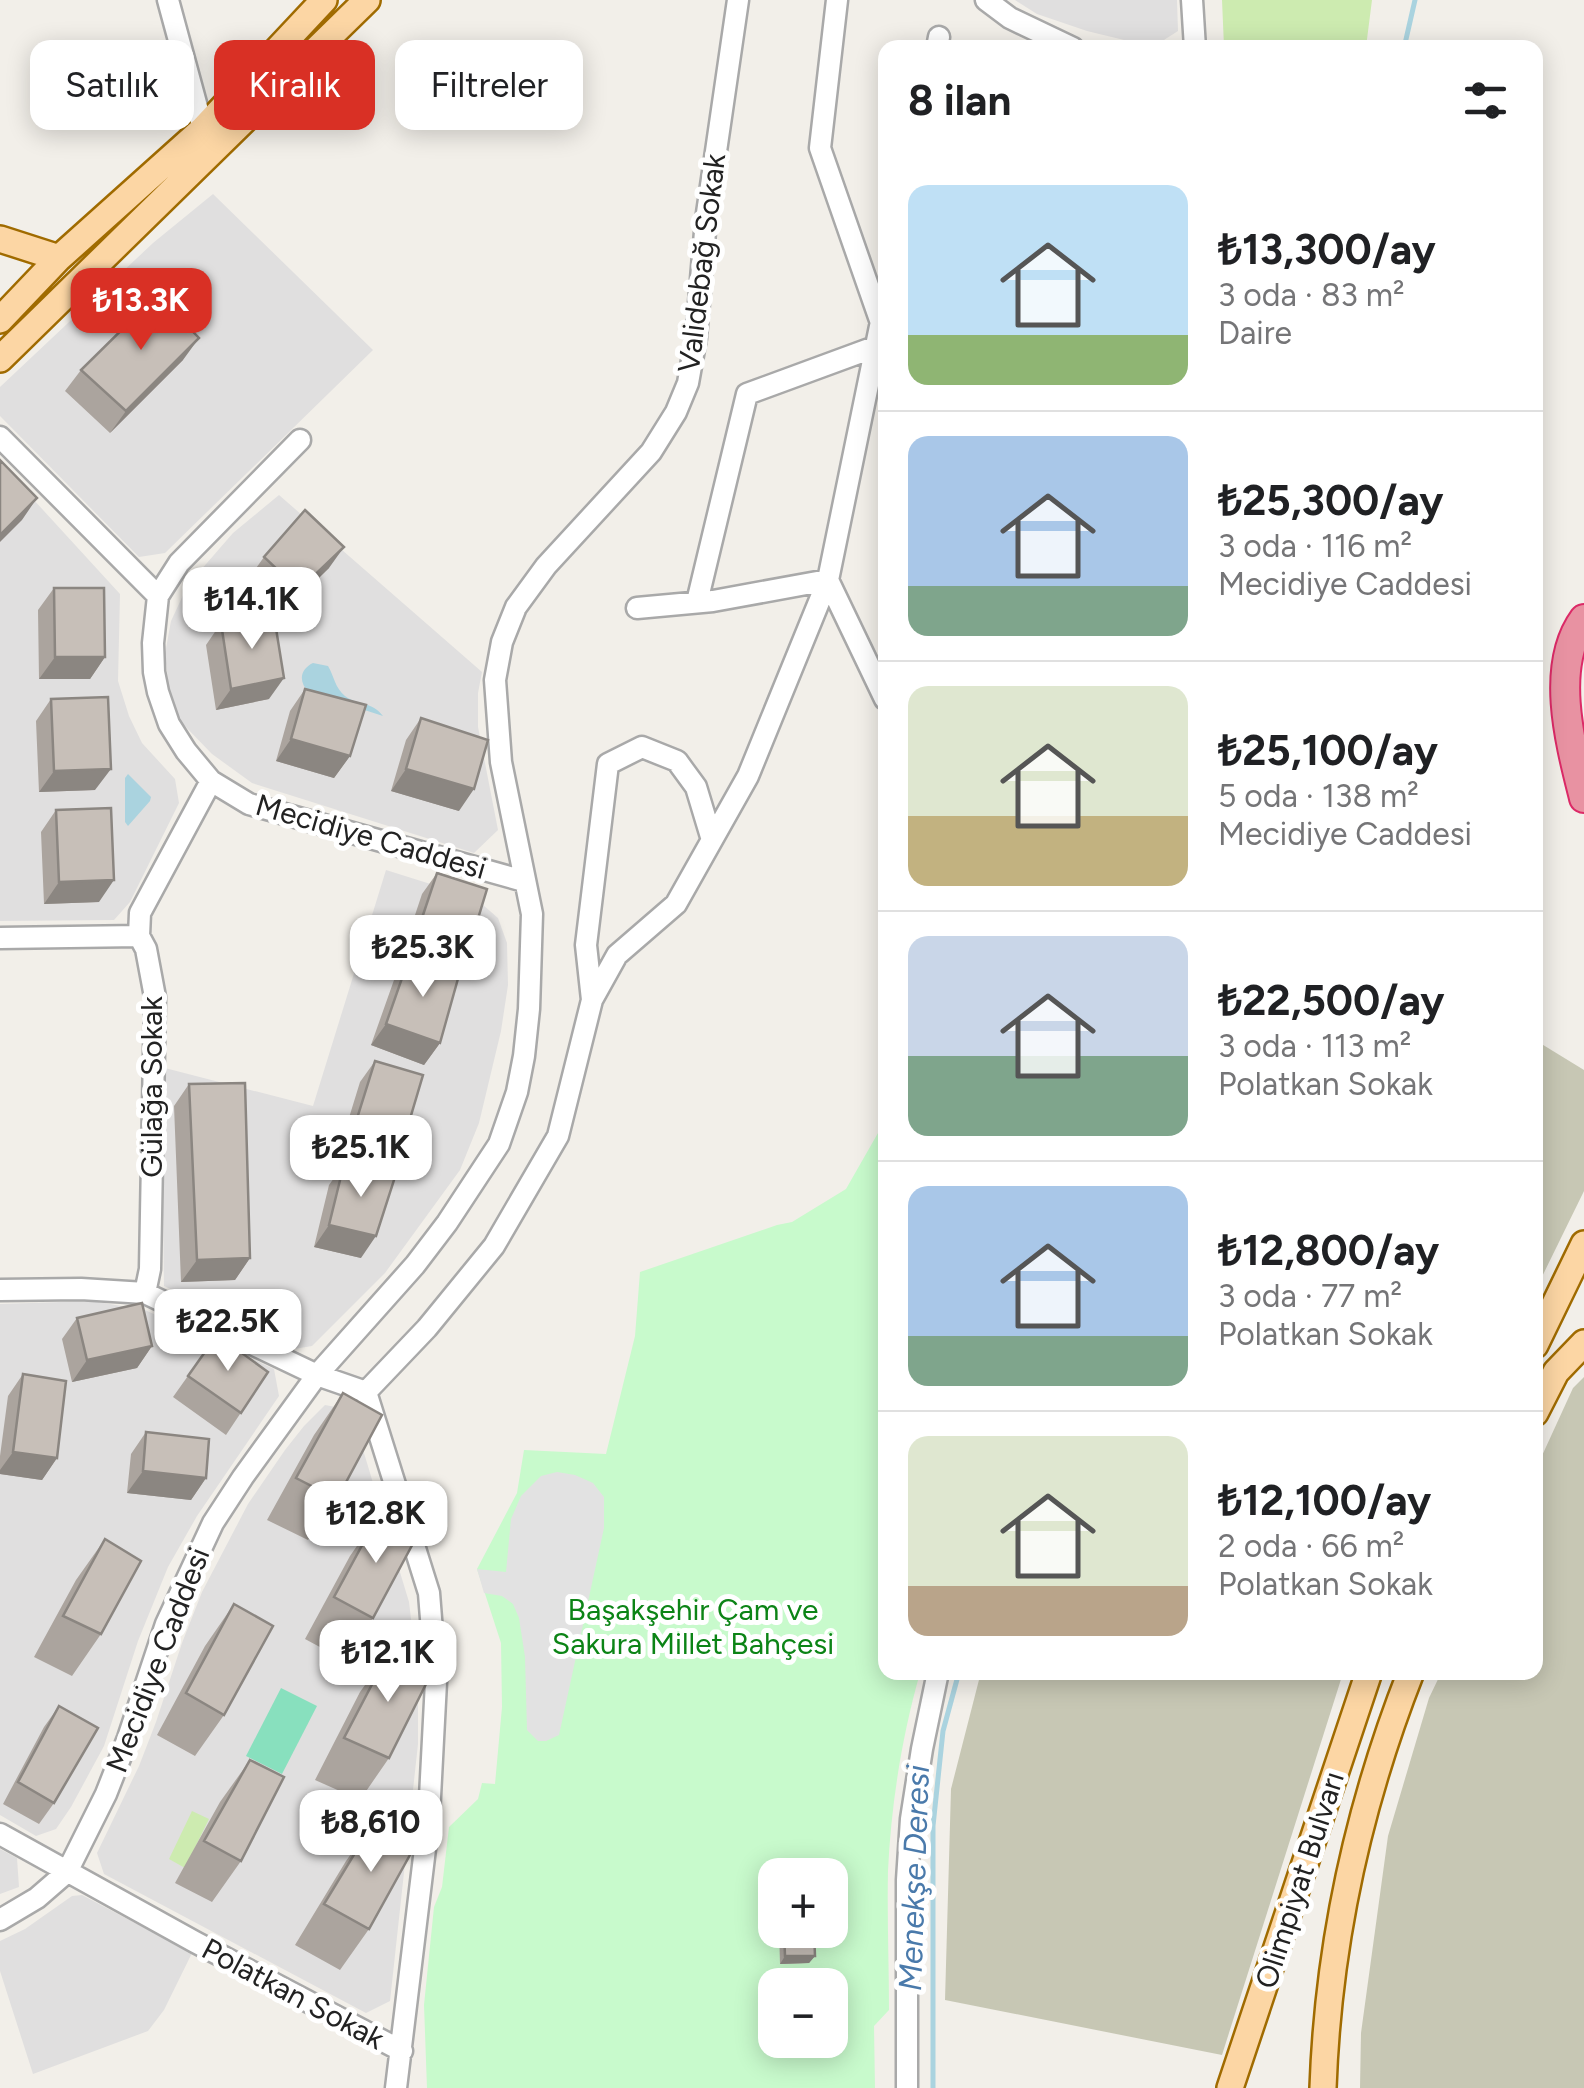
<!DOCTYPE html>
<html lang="tr">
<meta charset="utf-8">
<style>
body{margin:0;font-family:Figtree,sans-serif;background:#f2f2f2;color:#202124;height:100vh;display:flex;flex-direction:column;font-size:38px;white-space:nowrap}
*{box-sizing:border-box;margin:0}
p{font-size:32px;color:#757577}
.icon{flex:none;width:55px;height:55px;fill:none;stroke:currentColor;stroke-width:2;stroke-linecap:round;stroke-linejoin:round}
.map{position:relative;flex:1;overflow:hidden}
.drawer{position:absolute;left:878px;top:40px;width:665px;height:1640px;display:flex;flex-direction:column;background:#fff;border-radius:20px;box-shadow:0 5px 25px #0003}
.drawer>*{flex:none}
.guide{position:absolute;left:30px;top:40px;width:698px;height:90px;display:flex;gap:20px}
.tools{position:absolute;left:758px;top:1858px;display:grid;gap:20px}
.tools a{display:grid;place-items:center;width:90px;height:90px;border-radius:20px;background:#fff;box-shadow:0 5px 25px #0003;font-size:50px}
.price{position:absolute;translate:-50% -85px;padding:0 22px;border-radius:20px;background:#fff;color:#222;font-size:32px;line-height:65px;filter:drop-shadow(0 2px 5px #0008)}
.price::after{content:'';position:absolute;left:50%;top:60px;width:30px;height:22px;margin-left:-15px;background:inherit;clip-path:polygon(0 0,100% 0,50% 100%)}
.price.selected{background:#d93025;color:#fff}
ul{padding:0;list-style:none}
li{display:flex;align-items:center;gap:30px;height:250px;padding:0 30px}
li+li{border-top:2px solid #e0e0e0}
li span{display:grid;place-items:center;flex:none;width:280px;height:200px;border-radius:20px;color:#555}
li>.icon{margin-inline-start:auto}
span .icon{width:120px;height:120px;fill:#fffc;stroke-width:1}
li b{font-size:42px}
h2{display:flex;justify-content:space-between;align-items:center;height:120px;padding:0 30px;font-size:42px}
.tag{padding:0 35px;border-radius:20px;background:#fff;box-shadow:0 5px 25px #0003;font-size:35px;line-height:90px}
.tag.selected{background:#d93025;color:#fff}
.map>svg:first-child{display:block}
.residential{fill:#e0dfdf}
.construction{fill:#c7c7b4}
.grass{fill:#cdebb0}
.park{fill:#c8facc;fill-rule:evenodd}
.pitch{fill:#88e0be}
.parking{fill:#e2e2e2}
.water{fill:#aad3df}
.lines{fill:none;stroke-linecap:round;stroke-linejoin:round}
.stream{stroke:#aad3df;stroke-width:5}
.minor-casing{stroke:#a9a9a9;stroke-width:25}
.major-casing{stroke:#a06b00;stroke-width:30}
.highway-casing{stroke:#dc2a67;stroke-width:32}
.minor{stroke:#fff;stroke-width:20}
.major{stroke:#fcd6a4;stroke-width:25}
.highway{stroke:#e892a2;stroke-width:28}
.wall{fill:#aba49e}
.shaded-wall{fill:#8b8681}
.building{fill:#c7bfb8;stroke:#8b8681;stroke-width:2.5}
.labels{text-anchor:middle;stroke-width:10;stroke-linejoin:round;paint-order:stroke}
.street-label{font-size:30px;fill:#222;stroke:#fff}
.park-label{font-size:30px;fill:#0c8416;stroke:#fff}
.water-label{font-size:32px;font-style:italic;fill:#4a7aab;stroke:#fff}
</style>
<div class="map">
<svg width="1584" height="2088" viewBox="0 0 1584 2088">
<rect width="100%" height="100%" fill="#f2efe9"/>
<!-- residential -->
<path class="residential" d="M1015,0H1177L1178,31L1153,47L1087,31L1037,14Z
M213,194L373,350L165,553L139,557L0,416V387L153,243Z
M0,463L120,594L118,681L129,716L142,743L175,779L179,803L130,902L114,920L0,921Z
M279,495L482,672L478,693V727L498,830L474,853L252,783L212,754L180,721L169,689L165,654L171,621L186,589L200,571L233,533Z
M386,870L475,898L498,918L507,943L508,985L501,1031L479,1123L460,1170L385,1273L312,1346L294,1349L164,1286L161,1067L313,1106Z
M92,1301L145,1310L274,1369L279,1396L197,1516L168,1567L138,1641L104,1746L71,1807L56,1829L36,1836L0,1815V1304Z
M325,1405L351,1410L409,1602L418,1679V1744L390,2001L366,2013L104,1874L97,1853L139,1766L156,1722L182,1643L202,1592L248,1504L285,1450L304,1426Z
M0,1849L17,1858L19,1887L0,1894Z
M82,1895L192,1953L164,2010L148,2031L33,2074L0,1971V1941L25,1929L72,1896Z"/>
<!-- construction -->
<path class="construction" d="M1535,1040L1584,1070V1191L1535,1291Z
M1584,1377V2088H1360L1361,2033L1388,1836L1429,1698L1441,1673L1535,1672V1471L1573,1388Z
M981,1672L1343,1673L1222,2055L945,2000L951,1789Z"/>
<!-- grass -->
<path class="grass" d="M1222,0H1372L1366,47H1224Z
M192,1811L209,1819L185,1868L169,1859Z"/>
<!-- park -->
<path class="park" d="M882,1126H885V1672L920,1673C902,1736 891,1805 888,1871C887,1917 889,1964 889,2010L874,2026L875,2088H427L424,2005L434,1907L442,1887L449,1827L478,1799L482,1783L495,1784L502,1707L501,1643L477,1569L517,1493L524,1450L606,1454L635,1336L640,1272L777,1225L792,1222L846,1189ZM775,1875H830V1930H775ZM775,1985H830V2040H775Z"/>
<!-- pitch -->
<path class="pitch" d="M281,1688L317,1706L282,1774L246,1756Z"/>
<!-- parking -->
<path class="parking" d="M557,1472L575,1475L593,1483L604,1497V1528L559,1735L546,1741H538L527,1730L525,1657L519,1618L513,1604L502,1596L484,1593L477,1569L506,1572L511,1519L521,1496L541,1476Z"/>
<!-- water -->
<path class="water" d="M313,663L328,666C334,676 335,688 345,696C358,706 372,701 383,716L309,692C298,682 300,669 313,663Z
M128,774L151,797L150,801L128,826L125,822V778Z"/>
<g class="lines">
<!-- stream -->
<path class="stream" d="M1404,48L1415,0
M933,2088V1826L943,1731L959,1672"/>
<!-- minor casing -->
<g class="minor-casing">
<path id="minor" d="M168,0L203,129L211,137
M837,0L820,148L880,320
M986,0L1010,18L1073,48
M1192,0L1195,48
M937,48L939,37
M0,437L158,596
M300,440L179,563L158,596L153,643L154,672L158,692L169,724L186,751L211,781L249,804L524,881
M697,602L747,394L883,344
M637,608L713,601L828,580L885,699
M0,938L139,936
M592,1000L586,945L608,764L642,747L677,761L696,787L712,840
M0,1290L81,1289L145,1293L317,1375L366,1392L429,1593L436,1682L429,1816L396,2088
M145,1293L150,1269L155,997L146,949L139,936L140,913L211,781
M366,1392L427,1328L494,1246L558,1136L592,1000L617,955L676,904L748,776L828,580L885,302
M0,1834L195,1942L402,2051
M0,1920L37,1898L67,1872L106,1794L128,1738L166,1624L213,1523L243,1477L317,1375L415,1265L447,1223L499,1144L517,1092L524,1056L529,1009L532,914L501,762L495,680L502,642L516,607L546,566L651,452L676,412L688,383L696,338L706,220L738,0
M907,2088V1880L911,1819L922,1749L938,1672"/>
</g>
<!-- major casing -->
<g class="major-casing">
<path id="major" d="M0,239L59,258
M0,320L59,258L203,129L324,0
M0,359L367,0
M1535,1345L1584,1244
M1535,1413L1556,1372L1584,1343
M1230,2088L1369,1672
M1323,2088C1328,1946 1359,1804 1411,1672"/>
</g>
<!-- highway casing -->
<g class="highway-casing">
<path id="highway" d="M1584,619C1549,667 1571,746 1584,798"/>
</g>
<!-- minor -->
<use href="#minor" class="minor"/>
<!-- major -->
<use href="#major" class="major"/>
<!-- highway -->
<use href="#highway" class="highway"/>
</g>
<!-- wall -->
<path class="wall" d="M183,360L110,433L65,391L81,370Z
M264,557L329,568L284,612L249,578Z
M54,588L105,657L90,679H39L38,610Z
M221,623L269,699L216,710L206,645Z
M305,689L350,756L334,778L276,761L290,711Z
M51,699L95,790L39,792L36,721Z
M421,718L459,811L391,791L406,740Z
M56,810L99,902L44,904L41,832Z
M437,873L454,969L402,954L422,894Z
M409,958L440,1043L424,1065L371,1045L394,980Z
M375,1061L389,1161L340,1147L360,1082Z
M189,1084L250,1258L235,1280L181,1282L174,1106Z
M344,1164L361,1258L314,1247L329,1185Z
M77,1318L152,1346L137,1368L72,1382L62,1339Z
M217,1335L268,1372L226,1435L173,1397Z
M23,1374L57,1458L42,1480L0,1474V1456L8,1396Z
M343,1393L337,1499L308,1540L267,1520L314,1435Z
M146,1432L206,1478L191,1500L127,1493L131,1454Z
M379,1514L373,1618L344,1660L305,1639L350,1556Z
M105,1539L101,1634L72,1676L34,1657L76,1580Z
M234,1604L224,1715L195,1756L157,1735L205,1646Z
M390,1650L389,1758L360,1800L315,1780L360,1692Z
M59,1706L54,1803L39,1824L3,1804L44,1727Z
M250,1760L241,1861L212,1902L175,1883L220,1802Z
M375,1820L369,1929L340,1970L295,1945L346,1861Z
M779,1930H814L815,1956L809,1963L780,1964Z"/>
<!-- shaded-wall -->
<path class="shaded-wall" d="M199,338L183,360L110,433L126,411Z
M37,498L22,520L0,542V535Z
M344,547L329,568L284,612L299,590Z
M55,657H105L90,679H39Z
M284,678L269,699L216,710L231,689Z
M291,739L350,756L334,778L276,761Z
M111,769L95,790L39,792L54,771Z
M406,769L474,789L459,811L391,791Z
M114,880L99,902L44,904L59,882Z
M417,933L469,948L454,969L402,954Z
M386,1024L440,1043L424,1065L371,1045Z
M355,1125L404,1139L389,1161L340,1147Z
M329,1225L376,1236L361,1258L314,1247Z
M250,1258L235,1280L181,1282L197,1260Z
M152,1346L137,1368L72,1382L87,1360Z
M13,1452L57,1458L42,1480L0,1474V1470Z
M143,1471L206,1478L191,1500L127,1493Z
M785,1956H815L809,1963L780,1964Z"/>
<!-- building -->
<path class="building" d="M157,295L199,338L126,411L81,370Z
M0,460L37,498L0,535Z
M305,510L344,547L299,590L264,557Z
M54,588H104L105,657H55Z
M274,616L284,678L231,689L221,623Z
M305,689L366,705L350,756L291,739Z
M108,697L111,769L54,771L51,699Z
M421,718L488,740L474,789L406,769Z
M111,808L114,880L59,882L56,810Z
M437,873L487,889L469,948L417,933Z
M409,958L459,975L440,1043L386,1024Z
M375,1061L423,1075L404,1139L355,1125Z
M245,1083L250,1258L197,1260L189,1084Z
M344,1164L395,1177L376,1236L329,1225Z
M142,1303L152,1346L87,1360L77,1318Z
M217,1335L268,1372L241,1413L188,1376Z
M23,1374L66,1381L57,1458L13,1452Z
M343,1393L382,1415L337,1499L296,1478Z
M146,1432L209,1439L206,1478L143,1471Z
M379,1514L417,1536L373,1618L334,1597Z
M105,1539L141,1561L101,1634L63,1616Z
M234,1604L273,1626L224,1715L186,1693Z
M390,1650L432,1672L389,1758L344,1738Z
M59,1706L98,1728L54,1803L18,1782Z
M250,1760L284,1777L241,1861L204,1841Z
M375,1820L416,1844L369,1929L324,1904Z
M784,1930H814L815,1956H785Z"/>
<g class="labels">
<!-- street labels -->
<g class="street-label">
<text transform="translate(702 263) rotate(-83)" y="10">Validebağ Sokak</text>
<text transform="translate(371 837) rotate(16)" y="10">Mecidiye Caddesi</text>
<text transform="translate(152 1087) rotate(-90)" y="10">Gülağa Sokak</text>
<text transform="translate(158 1660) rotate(-69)" y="10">Mecidiye Caddesi</text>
<text transform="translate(1300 1880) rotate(-72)" y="10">Olimpiyat Bulvarı</text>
<text transform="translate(293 1994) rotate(28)" y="10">Polatkan Sokak</text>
</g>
<!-- park labels -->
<g class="park-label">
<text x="693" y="1620">Başakşehir Çam ve<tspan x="693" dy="34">Sakura Millet Bahçesi</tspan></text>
</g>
<!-- water labels -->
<g class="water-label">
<text transform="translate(914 1878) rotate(-88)" y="11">Menekşe Deresi</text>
</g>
</g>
</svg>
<div class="tools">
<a>+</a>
<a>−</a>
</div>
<b class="price selected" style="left:141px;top:353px">₺13.3K</b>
<b class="price" style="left:252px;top:652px">₺14.1K</b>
<b class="price" style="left:423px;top:1000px">₺25.3K</b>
<b class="price" style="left:361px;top:1200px">₺25.1K</b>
<b class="price" style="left:228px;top:1374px">₺22.5K</b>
<b class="price" style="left:376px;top:1566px">₺12.8K</b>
<b class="price" style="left:388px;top:1705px">₺12.1K</b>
<b class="price" style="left:371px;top:1875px">₺8,610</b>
<div class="guide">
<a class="tag">Satılık</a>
<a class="tag selected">Kiralık</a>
<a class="tag">Filtreler</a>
</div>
<section class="drawer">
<h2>8 ilan<svg class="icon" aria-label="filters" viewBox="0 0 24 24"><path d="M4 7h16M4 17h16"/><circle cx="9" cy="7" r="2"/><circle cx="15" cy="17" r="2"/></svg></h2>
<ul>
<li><span style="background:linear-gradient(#bfe0f5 75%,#8fb573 0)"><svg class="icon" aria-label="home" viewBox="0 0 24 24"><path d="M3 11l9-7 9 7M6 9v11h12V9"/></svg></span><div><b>₺13,300/ay</b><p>3 oda · 83 m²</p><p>Daire</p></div></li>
<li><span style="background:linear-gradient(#a9c7e8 75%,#7fa58c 0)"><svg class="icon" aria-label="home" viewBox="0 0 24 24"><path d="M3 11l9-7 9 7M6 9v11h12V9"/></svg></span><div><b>₺25,300/ay</b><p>3 oda · 116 m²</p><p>Mecidiye Caddesi</p></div></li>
<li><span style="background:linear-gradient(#dfe7d0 65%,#c2b280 0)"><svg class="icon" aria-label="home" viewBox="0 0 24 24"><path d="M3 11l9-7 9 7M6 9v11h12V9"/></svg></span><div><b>₺25,100/ay</b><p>5 oda · 138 m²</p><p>Mecidiye Caddesi</p></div></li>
<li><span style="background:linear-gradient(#c9d6e8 60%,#7fa58c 0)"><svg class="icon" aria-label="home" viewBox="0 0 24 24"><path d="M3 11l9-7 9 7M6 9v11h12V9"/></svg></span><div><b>₺22,500/ay</b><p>3 oda · 113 m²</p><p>Polatkan Sokak</p></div></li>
<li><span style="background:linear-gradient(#a9c7e8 75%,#7fa58c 0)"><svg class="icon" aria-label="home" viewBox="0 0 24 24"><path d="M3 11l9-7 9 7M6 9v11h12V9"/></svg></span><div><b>₺12,800/ay</b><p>3 oda · 77 m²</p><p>Polatkan Sokak</p></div></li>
<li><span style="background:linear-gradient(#dfe7d0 75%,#b9a48a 0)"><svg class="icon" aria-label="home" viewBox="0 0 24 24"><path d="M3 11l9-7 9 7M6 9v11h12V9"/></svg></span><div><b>₺12,100/ay</b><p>2 oda · 66 m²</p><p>Polatkan Sokak</p></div></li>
</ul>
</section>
</div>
